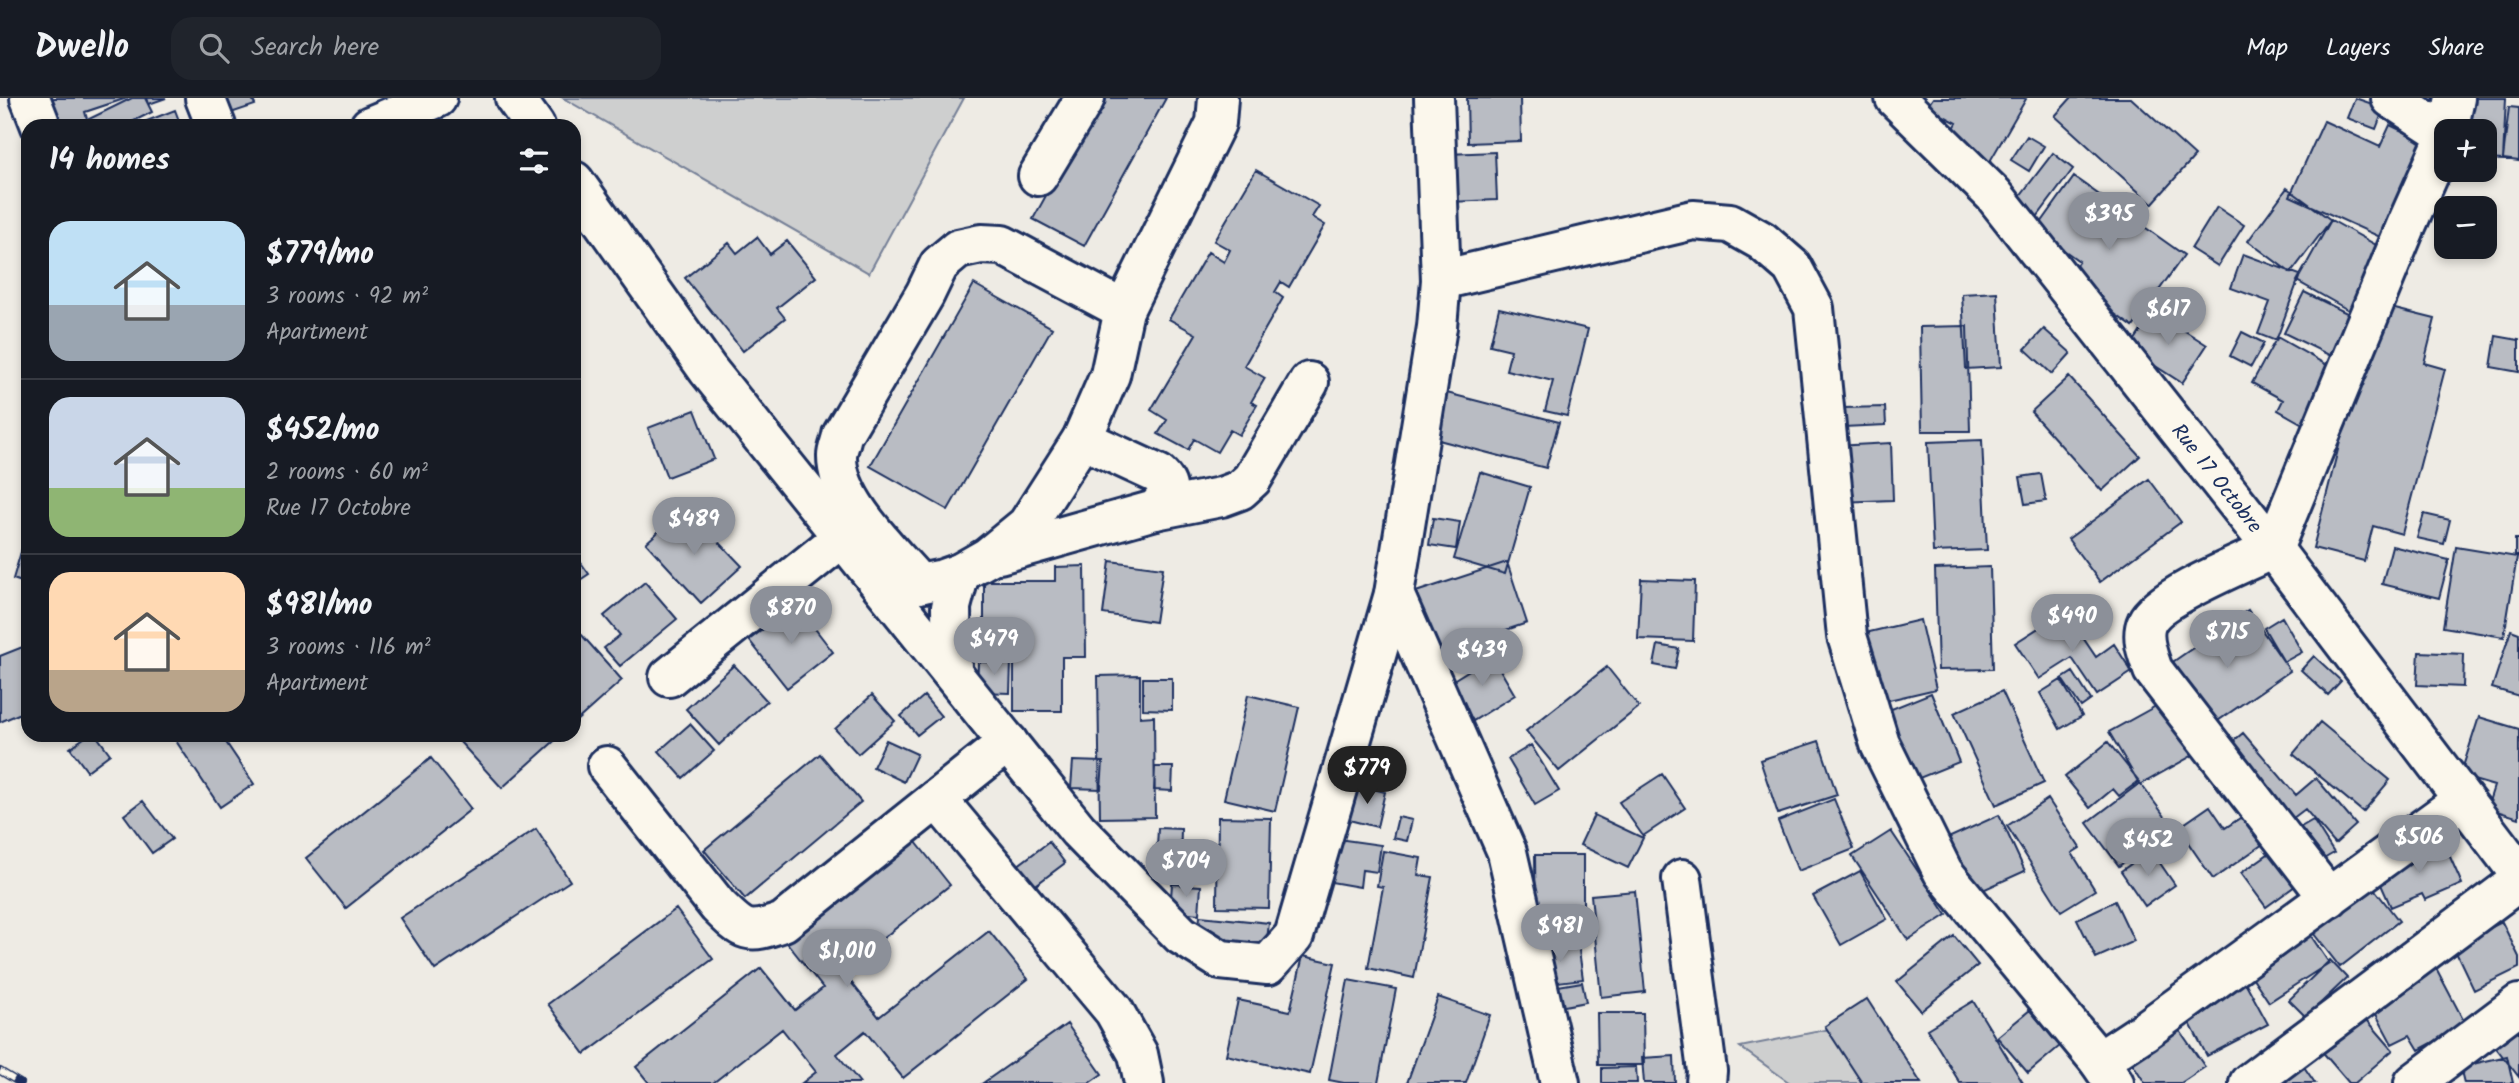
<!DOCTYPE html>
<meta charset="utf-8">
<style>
body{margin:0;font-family:Kalam,sans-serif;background:#20242c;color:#f1f3f6;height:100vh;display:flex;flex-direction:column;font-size:26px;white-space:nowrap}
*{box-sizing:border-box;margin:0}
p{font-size:23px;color:#9ea1a6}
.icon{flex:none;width:38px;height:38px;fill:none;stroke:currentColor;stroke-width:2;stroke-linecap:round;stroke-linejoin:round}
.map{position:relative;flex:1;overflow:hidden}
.sheet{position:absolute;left:21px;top:21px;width:560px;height:623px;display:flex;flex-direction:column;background:#171b24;border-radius:21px;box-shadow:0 4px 10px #0003}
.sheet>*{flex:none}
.tools{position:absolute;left:2434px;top:21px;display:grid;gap:14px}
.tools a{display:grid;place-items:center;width:63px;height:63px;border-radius:14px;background:#171b24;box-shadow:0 4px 10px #0003;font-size:35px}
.price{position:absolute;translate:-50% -60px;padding:0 16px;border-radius:24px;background:#8c9099;color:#fff;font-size:23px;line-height:46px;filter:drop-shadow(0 2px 4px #0008)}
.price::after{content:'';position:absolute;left:50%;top:42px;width:21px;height:16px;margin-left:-10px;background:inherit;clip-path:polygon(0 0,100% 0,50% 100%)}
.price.current{background:#222;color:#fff}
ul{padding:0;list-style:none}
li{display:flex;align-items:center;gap:21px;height:175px;padding:0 28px}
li+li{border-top:2px solid #363941}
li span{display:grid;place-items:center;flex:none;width:196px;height:140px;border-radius:21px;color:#555}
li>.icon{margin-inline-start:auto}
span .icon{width:84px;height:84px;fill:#fffc;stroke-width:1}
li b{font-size:30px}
h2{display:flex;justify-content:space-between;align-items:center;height:84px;padding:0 28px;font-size:30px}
header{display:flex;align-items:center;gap:42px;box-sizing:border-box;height:98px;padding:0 35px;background:#171b24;border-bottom:2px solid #363941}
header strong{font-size:33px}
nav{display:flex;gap:38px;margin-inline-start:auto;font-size:24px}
.search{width:490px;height:63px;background:#20242c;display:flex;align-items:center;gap:18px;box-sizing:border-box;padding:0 24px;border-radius:21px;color:#9ea1a6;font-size:26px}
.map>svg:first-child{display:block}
.green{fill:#cecfcf;stroke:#747f96;stroke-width:2}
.building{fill:#b9bcc3;stroke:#1b2f5e;stroke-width:2}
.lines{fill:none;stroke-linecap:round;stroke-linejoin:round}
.minor-casing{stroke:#1b2f5e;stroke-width:44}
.minor{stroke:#fbf7ec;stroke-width:38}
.rail-casing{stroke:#1b2f5e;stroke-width:8}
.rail{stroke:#fbf7ec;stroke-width:5;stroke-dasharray:16;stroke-linecap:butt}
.labels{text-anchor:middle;stroke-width:7;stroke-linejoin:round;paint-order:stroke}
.street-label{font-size:21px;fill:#1b2f5e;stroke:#fbf7ec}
</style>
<header>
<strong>Dwello</strong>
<div class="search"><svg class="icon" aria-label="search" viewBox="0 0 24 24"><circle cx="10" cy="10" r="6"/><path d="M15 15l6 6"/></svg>Search here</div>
<nav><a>Map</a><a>Layers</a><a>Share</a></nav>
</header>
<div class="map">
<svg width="2519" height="985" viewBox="0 0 2519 985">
<rect width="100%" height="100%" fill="#eeebe4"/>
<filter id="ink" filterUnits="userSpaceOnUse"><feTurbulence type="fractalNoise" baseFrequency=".0143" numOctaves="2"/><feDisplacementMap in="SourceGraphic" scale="14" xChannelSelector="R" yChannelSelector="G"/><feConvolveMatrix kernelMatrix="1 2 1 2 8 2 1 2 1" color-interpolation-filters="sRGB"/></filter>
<g filter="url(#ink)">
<!-- green -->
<path class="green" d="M563,0H964L869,175Z
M1880,921L1920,985H1790L1740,949Z"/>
<!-- building -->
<path class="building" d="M54,0H127L85,14L89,28H47L39,5Z
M132,0H145L152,14L124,28H87L85,23Z
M147,0H166L149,6Z
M214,0H252L255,7L219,19Z
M1100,0H1166L1084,148L1033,121Z
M1467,0H1520L1521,43L1468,45Z
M1933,0H2024L2026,1L1989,65L1947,42L1957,25L1927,9Z
M2071,0H2131L2195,58L2152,106L2055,18Z
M2355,0L2384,10L2376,31L2347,20Z
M2461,0H2506L2503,62L2485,61V33H2460Z
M2509,9L2519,10V63L2503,61Z
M175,12L181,28H134Z
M2324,23L2380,49L2390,27L2423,43L2380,139L2290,98Z
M2027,38L2044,48L2029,73L2011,62Z
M1495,54L1497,102L1450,104L1448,56Z
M2053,55L2073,71L2037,119L2016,103Z
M1256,72L1319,108L1312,119L1325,127L1289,189L1281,184L1275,194L1283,200L1244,268L1265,280L1251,304L1257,307L1239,337L1230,332L1217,354L1194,341L1188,352L1158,336L1167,322L1151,312L1196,236L1169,221L1208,154L1224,164L1230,152L1214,143Z
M2074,79L2184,157L2133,229L2066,181L2079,163L2036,132Z
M2287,90L2331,122L2291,175L2248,143Z
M2217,109L2244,127L2218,168L2191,151Z
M2331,122L2385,152L2350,213L2297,183Z
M757,139L770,156L787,143L816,179L777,210L785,220L743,253L685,180L729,145L737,155Z
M2243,156L2300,177L2276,243L2258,236L2270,204L2231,190Z
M974,186L1052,230L948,412L870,368Z
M1997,194L2001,269L1966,271L1962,196Z
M2304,194L2355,219L2335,260L2284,235Z
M2375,206L2435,221L2424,265L2445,271L2402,436L2373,428L2364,463L2313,450Z
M1499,210L1588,231L1567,318L1545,313L1553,283L1506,272L1511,252L1490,247Z
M2154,213L2207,247L2182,285L2129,251Z
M1967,228L1970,333H1922L1920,229Z
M2044,231L2071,255L2052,276L2025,251Z
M2242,234L2264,245L2251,269L2230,258Z
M2496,238L2519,242V274L2491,269Z
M2277,239L2339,274L2308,329L2278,312L2283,302L2252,285Z
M2069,279L2140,358L2102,393L2031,314Z
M1439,293L1559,324L1546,370L1427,339Z
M1885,309L1886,327L1843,329V310Z
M695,312L714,361L667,379L648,330Z
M1982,342L1987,452L1933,454L1928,344Z
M1891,345L1893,402L1838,404L1835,348Z
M1480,374L1530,389L1505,476L1454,461Z
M2041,376L2046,403L2025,406L2020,379Z
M2149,381L2181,424L2100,484L2068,441Z
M678,416L693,432L701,425L742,468L701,505L646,445Z
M2424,416L2450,422L2444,446L2417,440Z
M1433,420L1460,424L1456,451L1429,447Z
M28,430V486L13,481Z
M2515,441H2519V458H2515Z
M2392,448L2449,462L2439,500L2382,486Z
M2456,449L2517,459L2504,539L2443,529Z
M574,455L589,476L574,486Z
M1110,463L1163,470L1155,524L1103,516Z
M1507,464L1527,525L1437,555L1416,494Z
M1085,468L1086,559H1062V613H1014V523H984V483H1055V469Z
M1990,469L1993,571L1938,572L1935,471Z
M1641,481L1695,483L1693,543L1638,541Z
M645,484L677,521L620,568L604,550L620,537L604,518Z
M796,506L833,554L787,590L749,542Z
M2248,512L2290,573L2206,631L2164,570Z
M2065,513L2096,559L2114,546L2132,574L2097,597L2072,560L2039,581L2015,545Z
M2282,519L2302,554L2284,564L2264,530Z
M1920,522L1936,591L1876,605L1861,536Z
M2511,532L2519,535V598L2492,590Z
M580,535L622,582L574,625V541Z
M1658,547L1679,551L1675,571L1654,567Z
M25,548L28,555V612L0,624V558Z
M2419,554L2464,556L2463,589L2417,587Z
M1492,558L1515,597L1473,623L1450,584Z
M2314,558L2341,583L2328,597L2301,572Z
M978,564H1011L1010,595L977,594Z
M734,567L767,603L719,647L686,611Z
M1607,569L1639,609L1559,673L1526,633Z
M2073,574L2091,602L2081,609L2062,581Z
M1140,577V619L1154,618L1155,719L1100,720L1098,578Z
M1143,580H1172V612L1143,611Z
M2061,582L2082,618L2060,631L2040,595Z
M2002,593L2044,685L1996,707L1954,615Z
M1931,595L1959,664L1907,685L1879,616Z
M872,597L895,623L858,656L835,631Z
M1248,597L1299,609L1275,713L1224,701Z
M924,598L941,618L917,637L901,618Z
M2165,603L2195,656L2140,687L2109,634Z
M2479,619L2519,631V720L2487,710L2494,688L2460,678Z
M2320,624L2390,682L2363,714L2293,656Z
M690,626L714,653L683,680L659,653Z
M2243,635L2296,697L2316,680L2356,727L2335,746L2305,711L2288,724L2225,650Z
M88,637H96L110,656L87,673L70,650Z
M172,637H221L254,686L220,709Z
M466,637H561L502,690L459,643Z
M886,642L917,656L904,684L873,669Z
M1819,643L1837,697L1778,716L1760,662Z
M2108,644L2139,683L2119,698L2113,691L2090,710L2065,679Z
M1531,647L1559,693L1535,707L1508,661Z
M820,656L861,704L745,801L704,752Z
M431,660L471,711L346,810L306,760Z
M1073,663L1103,664L1101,691L1071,690Z
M1155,669H1173L1172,693L1154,692Z
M1662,676L1685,710L1643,738L1619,704Z
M2140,685L2172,728L2119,768L2087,725Z
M1357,687L1385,694L1377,729L1349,722Z
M1834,701L1854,751L1798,773L1778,723Z
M2048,701L2080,750L2072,755L2095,792L2061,813L2007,728Z
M143,703L172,741L152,755L124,717Z
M2210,708L2225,730L2243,718L2263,746L2213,781L2178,730Z
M1594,717L1643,740L1628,770L1580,747Z
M1999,717L2025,773L1972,797L1946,741Z
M1218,719L1271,720L1269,810L1217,809Z
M1398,719L1412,722L1407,743L1393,740Z
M2313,722L2334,755L2315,766L2294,733Z
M1158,730L1181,731L1180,770L1156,769Z
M536,731L570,783L435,872L400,820Z
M1891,733L1947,817L1908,842L1852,758Z
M912,739L950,787L842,873L879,919L989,833L1028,881L903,980L865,933L837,956L860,985H802L816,974L782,931L713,985H649L636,969L761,870L795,912L823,890L784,841Z
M1338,741L1381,747L1377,774L1362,772L1360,789L1331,784Z
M2443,743L2462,786L2425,802L2422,796L2391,809L2375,773Z
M1049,744L1065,765L1033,789L1017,768Z
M2151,752L2175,787L2145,808L2121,773Z
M1383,753L1421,760L1418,777L1433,779L1414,880L1368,870L1383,789L1377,788Z
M2271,754L2295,788L2266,809L2241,775Z
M1535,757H1583V840H1536Z
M1860,773L1887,821L1841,847L1813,798Z
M2369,784L2399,823L2340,869L2310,831Z
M1172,786L1201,788L1199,816L1170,813Z
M1635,793L1645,894L1601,899L1591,797Z
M2115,803L2134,843L2096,860L2077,821Z
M676,811L713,861L585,956L548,906Z
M1200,818L1269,825L1266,850L1198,843Z
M2502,824L2519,859V870L2474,892L2453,848Z
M2307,832L2329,865L2269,904L2247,871Z
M1954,838L1978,867L1921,913L1897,884Z
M1578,845L1583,881L1542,886L1537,850Z
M1303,858L1335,865L1310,976L1226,957L1238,902L1290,913Z
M2330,862L2347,880L2306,919L2289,902Z
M2436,870L2466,927L2419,952L2410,937L2392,946L2370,905Z
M1348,882L1396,891L1378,985H1344L1329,982Z
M2244,882L2268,926L2207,958L2184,914Z
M1582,884L1586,904L1543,912L1540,891Z
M1438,899L1490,917L1466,985H1407Z
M1867,901L1921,985H1862L1825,928Z
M1973,903L2023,985H1960L1927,931Z
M2030,912L2060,948L2028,975L1997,939Z
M1597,915H1643L1644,967H1598Z
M2361,915L2393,952L2355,985H2349L2320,951Z
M2519,920V979L2490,942Z
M1067,926L1102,976L1089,985H983Z
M2176,927L2205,969L2181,985H2145L2128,958Z
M1674,958L1675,985H1644L1642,960Z
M2507,958L2513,985H2464L2460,969Z
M2300,963L2315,985H2269Z
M1636,969L1637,985H1602V970Z"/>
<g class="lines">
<!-- minor casing -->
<g class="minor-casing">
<g id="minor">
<path d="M30,0L41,28"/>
<path d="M205,0L216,28"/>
<path d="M515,0L535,28"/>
<path id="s1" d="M1895,0L1994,97L2273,451L2519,775"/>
<path d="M2391,0L2446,36"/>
<path d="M370,28L437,0"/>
<path d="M2448,33L2455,0"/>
<path d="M1038,78L1085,0"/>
<path d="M574,83L708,272L1078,732L1181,837L1221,862L1268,867L1294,838L1394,496L1437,229L1441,182L1434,0"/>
<path d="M1441,182L1693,122L1730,125L1762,143L1792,169L1814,210L1847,538L1880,646L1943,774L2099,963L2114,985"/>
<path d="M1155,412L1221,399L1240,392L1252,381L1309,284"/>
<path d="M999,456L1155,412C1168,399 1173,389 1158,376L1082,341"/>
<path d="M877,480L898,486H919L943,481L960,475L988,459L1027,427L1082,341L1110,277L1124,212L1216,25L1218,0"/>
<path d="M919,486C891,453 836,403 837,358C837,352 841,344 842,337L925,196L939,167L958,151L981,146L1002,147L1124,212"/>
<path d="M1394,496L1507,754L1560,985"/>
<path d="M952,574L951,509L960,475"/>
<path d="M669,579L844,438"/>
<path d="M607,668L718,808C744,834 747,837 783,824L1008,644"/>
<path d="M937,701L1114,913L1138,956L1144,985"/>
<path d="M1682,781L1707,973L1706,985"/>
<path d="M2329,800L2153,572C2148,558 2140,539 2147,524C2158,499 2246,464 2273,451L2406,128L2446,38"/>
<path d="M2099,963L2143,934L2463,702"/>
<path d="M2249,985L2519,783"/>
<path d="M2414,985L2519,906"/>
</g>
</g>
<!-- minor -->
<use href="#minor" class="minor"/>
<!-- rail casing -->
<g class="rail-casing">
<path id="rail" d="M0,973L20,985"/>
</g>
<!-- rail -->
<use href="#rail" class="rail"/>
</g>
</g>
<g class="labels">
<!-- street labels -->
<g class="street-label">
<text dy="7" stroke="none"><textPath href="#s1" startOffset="499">Rue 17 Octobre</textPath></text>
</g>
</g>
</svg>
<div class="tools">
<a>+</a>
<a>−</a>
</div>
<b class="price" style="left:2109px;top:154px">$395</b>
<b class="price" style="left:2168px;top:249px">$617</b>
<b class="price" style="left:694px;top:459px">$489</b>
<b class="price" style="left:791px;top:548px">$870</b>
<b class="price" style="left:2072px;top:556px">$490</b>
<b class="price" style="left:2227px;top:572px">$715</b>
<b class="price" style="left:994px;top:579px">$479</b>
<b class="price" style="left:1482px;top:590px">$439</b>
<b class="price current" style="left:1367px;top:708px">$779</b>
<b class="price" style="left:2419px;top:777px">$506</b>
<b class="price" style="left:2148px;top:780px">$452</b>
<b class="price" style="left:1186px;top:801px">$704</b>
<b class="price" style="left:1560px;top:866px">$981</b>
<b class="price" style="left:847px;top:891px">$1,010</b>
<section class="sheet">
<h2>14 homes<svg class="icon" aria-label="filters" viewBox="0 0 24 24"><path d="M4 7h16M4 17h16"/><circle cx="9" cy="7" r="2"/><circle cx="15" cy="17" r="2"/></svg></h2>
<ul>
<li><span style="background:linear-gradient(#bfe0f5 60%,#9aa5b1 0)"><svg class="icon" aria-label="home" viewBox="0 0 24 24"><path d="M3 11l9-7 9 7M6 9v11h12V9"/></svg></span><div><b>$779/mo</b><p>3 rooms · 92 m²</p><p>Apartment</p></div></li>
<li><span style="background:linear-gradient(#c9d6e8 65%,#8fb573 0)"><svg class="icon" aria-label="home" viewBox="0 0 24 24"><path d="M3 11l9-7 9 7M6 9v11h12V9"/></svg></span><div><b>$452/mo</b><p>2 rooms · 60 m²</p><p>Rue 17 Octobre</p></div></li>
<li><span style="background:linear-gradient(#ffd9b3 70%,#b9a48a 0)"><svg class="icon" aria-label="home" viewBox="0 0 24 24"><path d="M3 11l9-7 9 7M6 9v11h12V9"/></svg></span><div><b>$981/mo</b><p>3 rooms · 116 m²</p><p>Apartment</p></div></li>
</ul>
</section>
</div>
